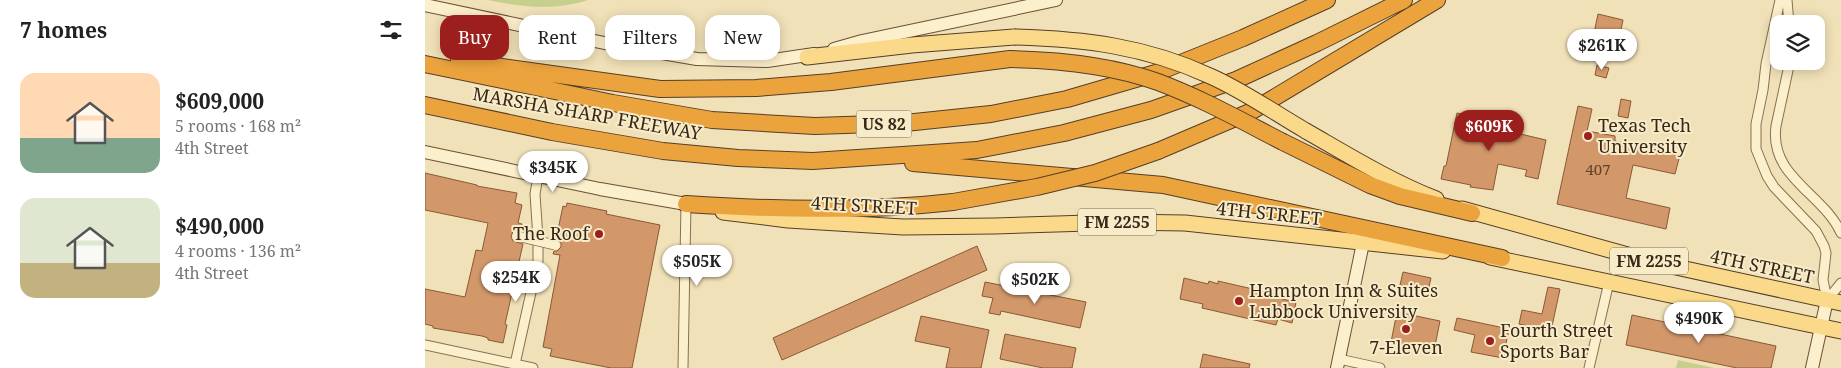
<!DOCTYPE html>
<meta charset="utf-8">
<style>
body{margin:0;font-family:"Noto Serif",serif;background:#f6f6f6;color:#222;height:100vh;display:flex;flex-direction:column;font-size:19px;white-space:nowrap}
*{box-sizing:border-box;margin:0}
p{font-size:16px;color:#767676}
.icon{flex:none;width:28px;height:28px;fill:none;stroke:currentColor;stroke-width:2;stroke-linecap:round;stroke-linejoin:round}
.map{position:relative;flex:1;overflow:hidden}
.sheet{display:flex;flex-direction:column;background:#fff;width:425px}
.sheet>*{flex:none}
.hud{position:absolute;left:15px;top:15px;width:475px;height:45px;display:flex;gap:10px}
.buttons{position:absolute;left:1345px;top:15px;display:grid;gap:10px}
.buttons a{display:grid;place-items:center;width:55px;height:55px;border-radius:10px;background:#fff;box-shadow:0 2px 12px #0003;font-size:25px}
.price{position:absolute;translate:-50% -42px;padding:0 11px;border-radius:18px;background:#fff;color:#222;font-size:16px;line-height:32px;filter:drop-shadow(0 1px 2px #0008)}
.price::after{content:'';position:absolute;left:50%;top:30px;width:15px;height:11px;margin-left:-8px;background:inherit;clip-path:polygon(0 0,100% 0,50% 100%)}
.price.current{background:#9c1f1d;color:#fff}
ul{padding:0;list-style:none}
li{display:flex;align-items:center;gap:15px;height:125px;padding:0 20px}
li span{display:grid;place-items:center;flex:none;width:140px;height:100px;border-radius:15px;color:#555}
li>.icon{margin-inline-start:auto}
span .icon{width:60px;height:60px;fill:#fffc;stroke-width:1}
li b{font-size:21px}
h2{display:flex;justify-content:space-between;align-items:center;height:60px;padding:0 20px;font-size:21px}
.tag{padding:0 18px;border-radius:15px;background:#fff;box-shadow:0 2px 12px #0003;font-size:18px;line-height:45px}
.tag.current{background:#9c1f1d;color:#fff}
main{display:flex;flex:1;min-height:0}
.map>svg:first-child{display:block}
.green{fill:#c6cf8c}
.building{fill:#d3986a;stroke:#895936}
.lines{fill:none;stroke-linecap:round;stroke-linejoin:round}
.street-casing{stroke:#887052;stroke-width:11}
.secondary-casing{stroke:#6a5136;stroke-width:14}
.primary-casing{stroke:#553e27;stroke-width:17}
.highway-casing{stroke:#553e27;stroke-width:18}
.street{stroke:#fcefcb;stroke-width:9}
.secondary{stroke:#fcefcb;stroke-width:12}
.primary{stroke:#fada8a;stroke-width:15}
.highway{stroke:#eba33e;stroke-width:16}
.street-bridge-casing{stroke:#887052;stroke-width:11;stroke-linecap:butt}
.primary-bridge-casing{stroke:#553e27;stroke-width:17;stroke-linecap:butt}
.highway-bridge-casing{stroke:#553e27;stroke-width:18;stroke-linecap:butt}
.street-bridge{stroke:#fcefcb;stroke-width:9}
.primary-bridge{stroke:#fada8a;stroke-width:15}
.highway-bridge{stroke:#eba33e;stroke-width:16}
.poi-dot{fill:#9c1f1d;stroke:#f8ebc8;stroke-width:2}
.labels{text-anchor:middle;stroke-width:4;stroke-linejoin:round;paint-order:stroke}
.number-label{font-size:15px;fill:#5d432d}
.shield{fill:#f8ebc8;stroke:#70624e;stroke-width:1}
.shield-label{font-size:16px;font-weight:bold;fill:#362719}
.street-label{font-size:18px;fill:#362719;stroke:#f8ebc8}
.poi-label{font-size:18px;fill:#362719;stroke:#f8ebc8;text-anchor:start}
</style>
<main>
<section class="sheet">
<h2>7 homes<svg class="icon" aria-label="filters" viewBox="0 0 24 24"><path d="M4 7h16M4 17h16"/><circle cx="9" cy="7" r="2"/><circle cx="15" cy="17" r="2"/></svg></h2>
<ul>
<li><span style="background:linear-gradient(#ffd9b3 65%,#7fa58c 0)"><svg class="icon" aria-label="home" viewBox="0 0 24 24"><path d="M3 11l9-7 9 7M6 9v11h12V9"/></svg></span><div><b>$609,000</b><p>5 rooms · 168 m²</p><p>4th Street</p></div></li>
<li><span style="background:linear-gradient(#dfe7d0 65%,#c2b280 0)"><svg class="icon" aria-label="home" viewBox="0 0 24 24"><path d="M3 11l9-7 9 7M6 9v11h12V9"/></svg></span><div><b>$490,000</b><p>4 rooms · 136 m²</p><p>4th Street</p></div></li>
</ul>
</section>
<div class="map">
<svg width="1416" height="368" viewBox="0 0 1416 368">
<rect width="100%" height="100%" fill="#f1e1b8"/>
<!-- green -->
<path class="green" d="M63,0H163C129,11 97,7 63,0Z
M1253,360L1289,368H1251Z"/>
<!-- building -->
<path class="building" d="M1173,14L1198,20L1194,39L1169,33Z
M1172,65L1184,68L1181,78L1170,75Z
M1196,99L1206,101L1203,118L1193,116Z
M1153,106L1167,109L1162,131L1190,136V141L1255,155L1250,174L1208,165L1201,198L1245,208L1241,229L1132,204Z
M1032,113L1093,126L1091,133L1121,140L1113,179L1100,176L1102,170L1073,164L1068,190L1045,187L1046,185L1016,179L1019,166H1021Z
M0,173L52,185V186L92,193L90,203L97,205L93,223L97,224L96,231H88L86,237L88,241L98,244L80,324L82,325L78,343L63,340V338L57,336L8,328V326L0,324V289L40,297L51,250L57,251L63,223L0,210Z
M142,203L182,211L181,214L235,225L207,368H186L125,356L127,349L118,347L135,255L128,254L129,251H132L136,247V243L131,239L138,206L141,207Z
M552,246L562,270L357,360L348,338Z
M978,272L1006,278L1003,291L975,285Z
M759,278L783,284L784,281L793,284V281L858,296L857,299L871,302L867,323L853,319L851,325L777,308L778,304L755,299Z
M560,282L661,302L655,328L576,311L575,315L564,313L568,298L557,296Z
M1123,287L1135,289L1126,331L1094,324L1097,310L1117,314Z
M972,312L1015,321L1009,351L966,342Z
M1207,315L1351,346L1346,368H1312L1201,345Z
M496,316L564,330L556,368H521L525,348L490,341Z
M1032,318L1084,329L1078,358L1046,352L1050,335L1029,330Z
M580,334L651,348L647,368H618L575,359Z
M778,354L825,364L824,368H775Z"/>
<g class="lines">
<!-- street casing -->
<g class="street-casing">
<path id="street" d="M1355,0L1341,64L1338,90L1331,124V149L1342,176L1349,187L1391,231L1399,246L1401,253L1398,280L1402,300
M1362,0L1364,24
M1365,61L1351,126C1344,177 1398,193 1416,233
M113,238L110,194L113,176
M1402,300L1416,283
M0,345L108,368
M914,359L955,368
M90,364L113,261V243
M258,368L261,204
M1164,368L1184,282"/>
</g>
<!-- secondary casing -->
<g class="secondary-casing">
<path id="secondary" d="M0,5L184,44L272,59L342,61L389,54
M409,49L437,41L631,0
M0,152L175,189L261,204
M912,368L938,243
M1387,368L1402,300"/>
</g>
<!-- primary casing -->
<g class="primary-casing">
<path id="primary" d="M382,57L487,45L589,37
M881,131C923,155 965,181 1011,199
M1037,209L1228,262L1416,303
M298,212L363,220L478,227L570,226L696,222L760,223L1018,251
M1065,257L1416,331"/>
</g>
<!-- highway casing -->
<g class="highway-casing">
<path id="highway" d="M34,61L235,89L331,88L406,82L585,59
M0,64L188,103L287,120L390,126L480,123L566,114L642,99L731,73L818,38L902,0
M0,105L127,132L238,151L313,158L388,161L552,150L639,133L726,110L811,80L892,43L979,0
M858,142L945,185L975,196L1047,213
M733,151L827,111L1012,0
M488,163L738,185L1077,258
M261,204C350,210 439,212 528,202"/>
</g>
<!-- street -->
<use href="#street" class="street"/>
<!-- secondary -->
<use href="#secondary" class="secondary"/>
<!-- primary -->
<use href="#primary" class="primary"/>
<!-- highway -->
<use href="#highway" class="highway"/>
<!-- street-bridge casing -->
<g class="street-bridge-casing">
<path id="street-bridge" d="M92,236L130,245"/>
</g>
<!-- primary-bridge casing -->
<g class="primary-bridge-casing">
<path id="primary-bridge" d="M589,37C659,39 720,46 785,76C817,90 850,113 881,131"/>
</g>
<!-- highway-bridge casing -->
<g class="highway-bridge-casing">
<path id="highway-bridge" d="M585,59C635,60 686,65 733,82C776,98 817,121 858,142
M528,202L612,187L670,173L733,151"/>
</g>
<!-- street-bridge -->
<use href="#street-bridge" class="street-bridge"/>
<!-- primary-bridge -->
<use href="#primary-bridge" class="primary-bridge"/>
<!-- highway-bridge -->
<use href="#highway-bridge" class="highway-bridge"/>
</g>
<!-- markers -->
<g class="poi-dot">
<circle cx="1163" cy="136" r="5"/>
<circle cx="174" cy="234" r="5"/>
<circle cx="814" cy="301" r="5"/>
<circle cx="981" cy="329" r="5"/>
<circle cx="1065" cy="341" r="5"/>
</g>
<g class="labels">
<!-- number labels -->
<g class="number-label">
<text x="1173" y="175">407</text>
</g>
<!-- shield labels -->
<g class="shield">
<rect x="431.5" y="110.5" width="55" height="27" rx="4"/>
<rect x="653" y="208.5" width="78" height="27" rx="4"/>
<rect x="1185" y="247.5" width="78" height="27" rx="4"/>
</g>
<g class="shield-label">
<text x="459" y="130">US 82</text>
<text x="692" y="228">FM 2255</text>
<text x="1224" y="267">FM 2255</text>
</g>
<!-- street labels -->
<g class="street-label">
<text transform="translate(162 114) rotate(10)" y="6">MARSHA SHARP FREEWAY</text>
<text transform="translate(439 206) rotate(3)" y="6">4TH STREET</text>
<text transform="translate(844 214) rotate(6)" y="6">4TH STREET</text>
<text transform="translate(1337 267) rotate(12)" y="6">4TH STREET</text>
</g>
<!-- poi labels -->
<g class="poi-label">
<text x="1173" y="132">Texas Tech<tspan x="1173" dy="21">University</tspan></text>
<text x="164" y="240" text-anchor="end">The Roof</text>
<text x="824" y="297">Hampton Inn &amp; Suites<tspan x="824" dy="21">Lubbock University</tspan></text>
<text x="1075" y="337">Fourth Street<tspan x="1075" dy="21">Sports Bar</tspan></text>
<text x="981" y="354" text-anchor="middle">7-Eleven</text>
</g>
</g>
</svg>
<div class="buttons">
<a><svg class="icon" aria-label="layers" viewBox="0 0 24 24"><path d="M12 4l9 5-9 5-9-5zM3 14l9 5 9-5"/></svg></a>
</div>
<b class="price" style="left:1177px;top:71px">$261K</b>
<b class="price current" style="left:1064px;top:152px">$609K</b>
<b class="price" style="left:128px;top:193px">$345K</b>
<b class="price" style="left:272px;top:287px">$505K</b>
<b class="price" style="left:91px;top:303px">$254K</b>
<b class="price" style="left:610px;top:305px">$502K</b>
<b class="price" style="left:1274px;top:344px">$490K</b>
<div class="hud">
<a class="tag current">Buy</a>
<a class="tag">Rent</a>
<a class="tag">Filters</a>
<a class="tag">New</a>
</div>
</div>
</main>
